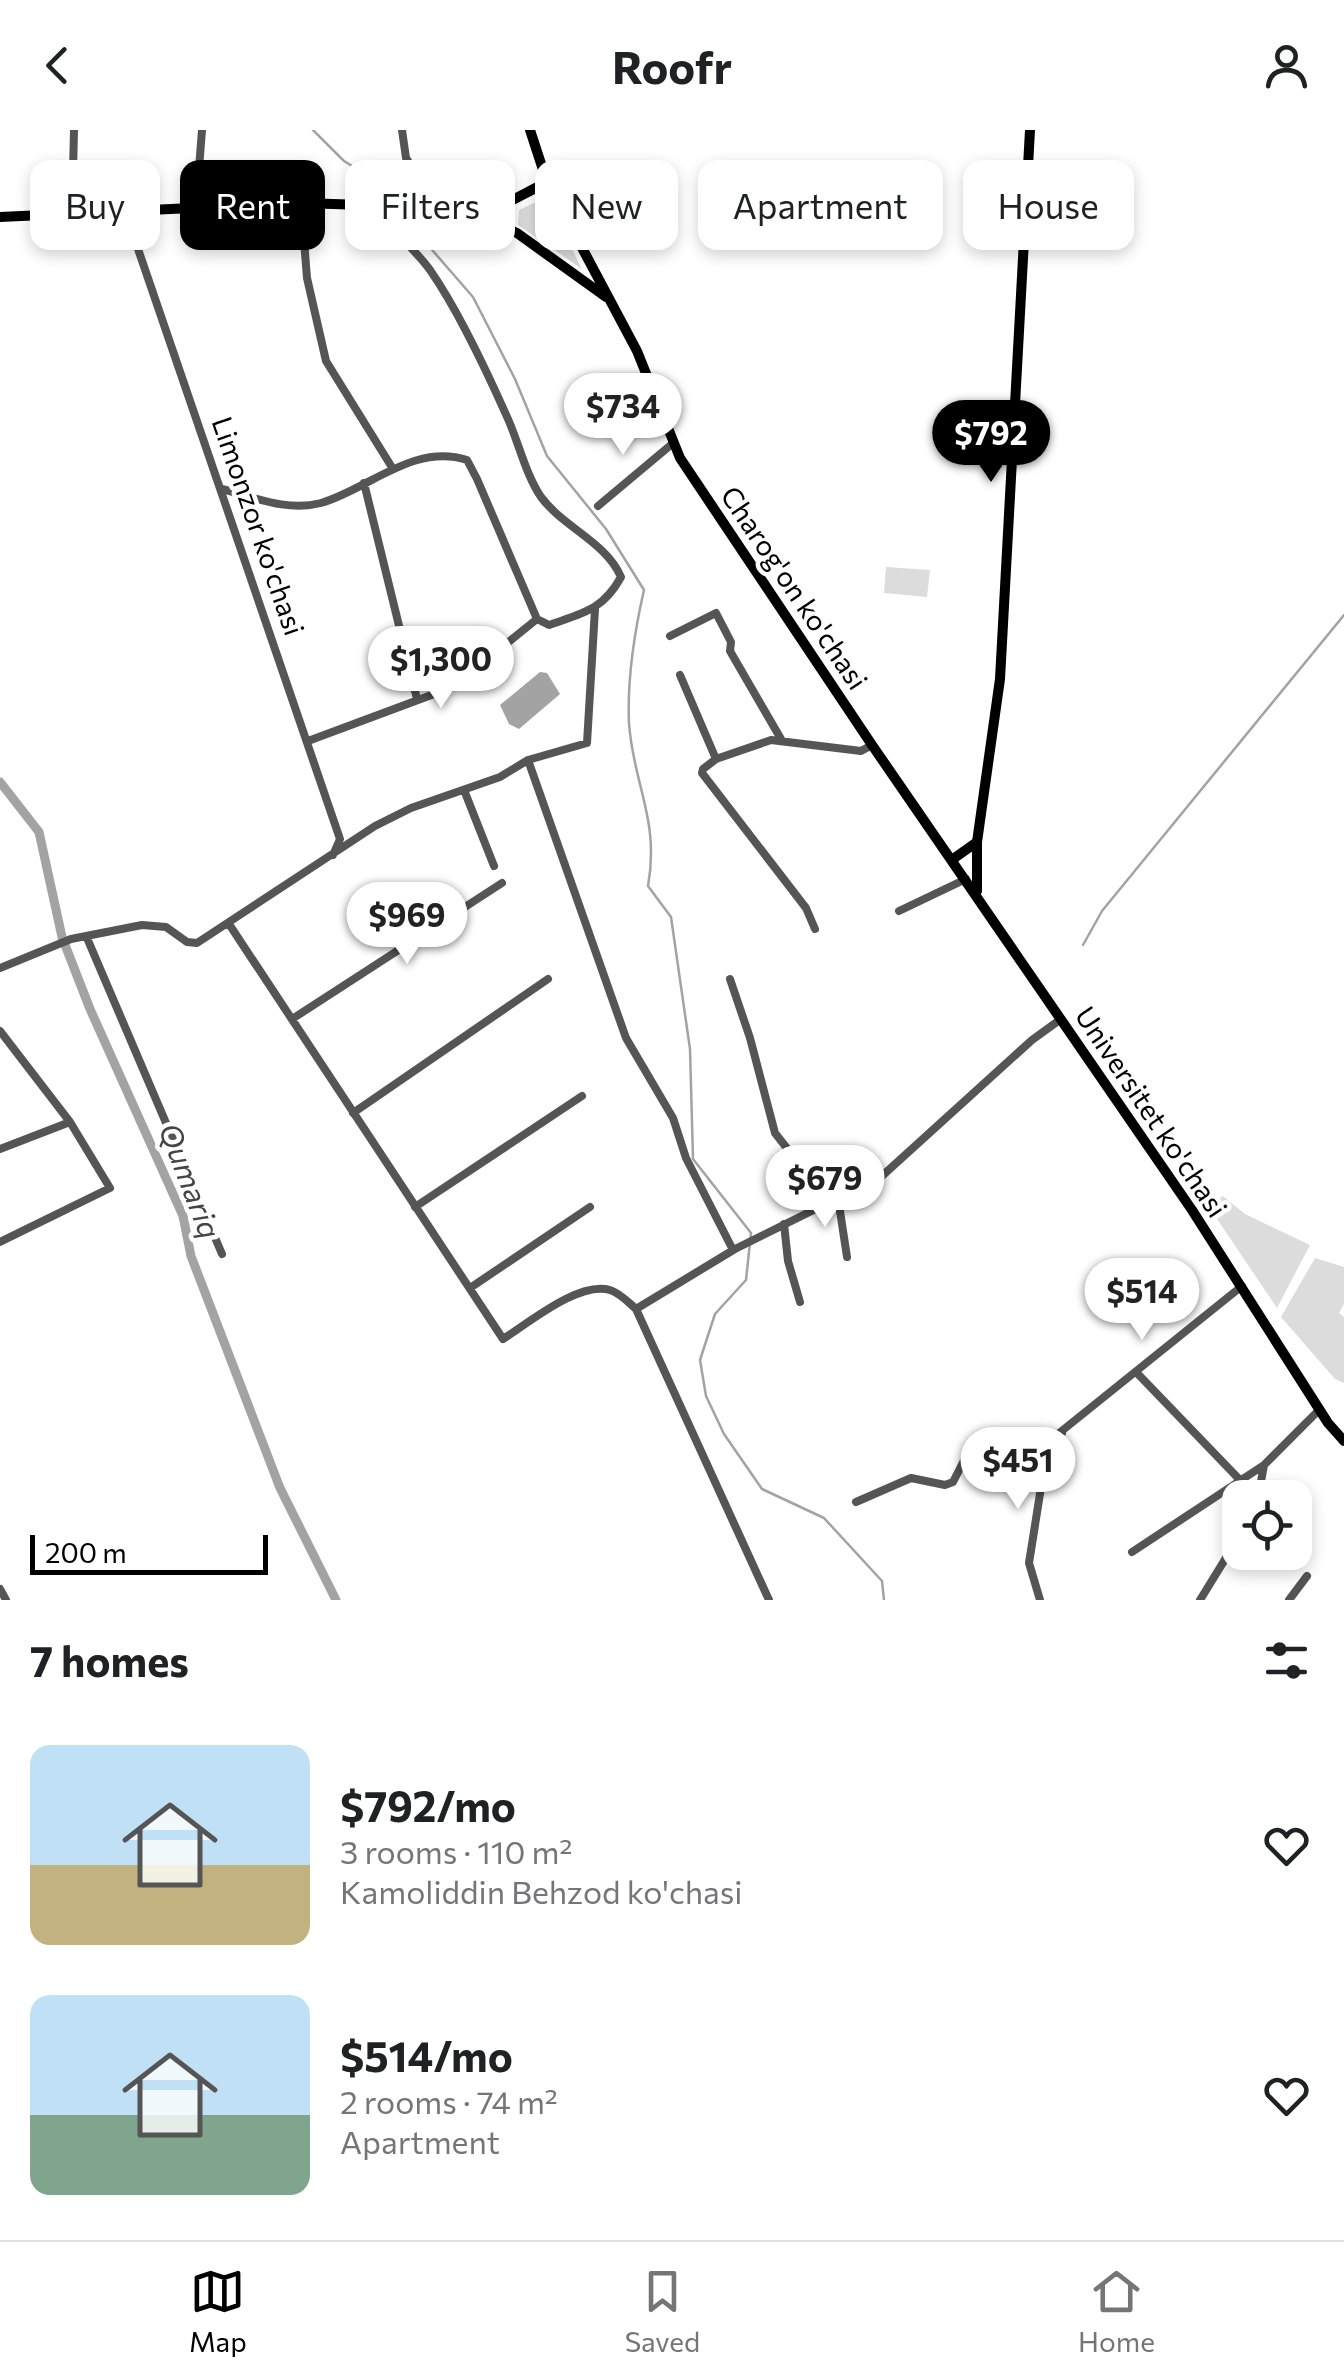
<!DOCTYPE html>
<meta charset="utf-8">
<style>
body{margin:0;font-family:Commissioner,sans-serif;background:#f6f6f6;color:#202124;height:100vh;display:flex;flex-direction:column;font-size:38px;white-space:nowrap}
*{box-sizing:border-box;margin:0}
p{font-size:32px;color:#757577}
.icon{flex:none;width:55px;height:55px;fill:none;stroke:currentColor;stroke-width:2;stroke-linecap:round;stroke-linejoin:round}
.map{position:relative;height:1470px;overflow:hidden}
.drawer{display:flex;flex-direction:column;background:#fff;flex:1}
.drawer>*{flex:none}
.banner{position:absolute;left:30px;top:30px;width:1285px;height:90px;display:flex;gap:20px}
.buttons{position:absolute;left:1222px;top:1350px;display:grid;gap:20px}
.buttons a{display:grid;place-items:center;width:90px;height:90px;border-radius:20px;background:#fff;box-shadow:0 5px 15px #0003;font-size:50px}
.scale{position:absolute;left:30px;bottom:25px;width:238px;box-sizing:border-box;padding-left:10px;border:5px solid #000;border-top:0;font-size:28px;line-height:35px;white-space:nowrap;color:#000;-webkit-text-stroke:8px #fff;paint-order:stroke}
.price{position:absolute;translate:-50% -85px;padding:0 22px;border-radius:35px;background:#fff;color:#222;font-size:32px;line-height:65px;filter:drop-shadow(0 2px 5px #0008)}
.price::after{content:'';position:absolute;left:50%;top:60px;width:30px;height:22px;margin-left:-15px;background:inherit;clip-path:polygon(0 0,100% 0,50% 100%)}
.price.selected{background:#000;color:#fff}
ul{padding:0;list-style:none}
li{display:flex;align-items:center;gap:30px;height:250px;padding:0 30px}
li span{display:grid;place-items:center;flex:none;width:280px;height:200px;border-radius:20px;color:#555}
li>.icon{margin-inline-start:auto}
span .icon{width:120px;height:120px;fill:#fffc;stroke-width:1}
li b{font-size:42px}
h2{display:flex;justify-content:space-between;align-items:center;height:120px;padding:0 30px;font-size:42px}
.chip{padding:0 35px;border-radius:20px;background:#fff;box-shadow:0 5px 15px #0003;font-size:35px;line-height:90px}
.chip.selected{background:#000;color:#fff}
header{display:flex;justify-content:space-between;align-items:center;height:130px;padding:0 30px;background:#fff;font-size:45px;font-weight:700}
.tabs{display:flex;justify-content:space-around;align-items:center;height:140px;border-top:2px solid #e0e0e0;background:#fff;font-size:28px;color:#757577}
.tabs a{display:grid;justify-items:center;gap:5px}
.tabs .selected{color:#000}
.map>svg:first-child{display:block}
.green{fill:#dcdcdc}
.water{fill:#a3a3a3}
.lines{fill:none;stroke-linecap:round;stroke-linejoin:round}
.stream{stroke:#a3a3a3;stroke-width:2.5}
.canal{stroke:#a3a3a3;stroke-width:9}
.minor{stroke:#555;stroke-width:8}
.major{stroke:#000;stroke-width:10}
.labels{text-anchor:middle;stroke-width:9;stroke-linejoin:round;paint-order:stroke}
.street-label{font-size:28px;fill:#000;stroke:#fff}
.water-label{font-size:30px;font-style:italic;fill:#444;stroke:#fff}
</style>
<header><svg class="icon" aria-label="back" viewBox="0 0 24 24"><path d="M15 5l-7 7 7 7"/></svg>Roofr<svg class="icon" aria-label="person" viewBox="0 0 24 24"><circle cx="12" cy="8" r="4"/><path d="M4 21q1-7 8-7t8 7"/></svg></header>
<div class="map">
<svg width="1344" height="1470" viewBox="0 0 1344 1470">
<rect width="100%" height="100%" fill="#fff"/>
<!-- green -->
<path class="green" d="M538,71L550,76L582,139L518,95L519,80Z
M886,437L930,440L927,467L884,463Z
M1223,1066L1245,1084L1310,1115L1277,1178L1209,1077Z
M1315,1128L1344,1137V1174L1339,1183L1344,1187V1253L1335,1249L1281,1187Z"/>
<!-- water -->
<path class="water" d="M540,542L547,543L560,564L519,599L509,594L500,575Z"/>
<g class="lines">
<!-- stream -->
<path class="stream" d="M313,0L344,31L388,58L398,73
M402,80L420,106L473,167L515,249L547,326L606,399L644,460C634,504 627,548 629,593C633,654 660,690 648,756L671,787L690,919L693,1029L751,1103L746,1150L715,1184L700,1230L706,1266L724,1304L762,1359L824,1388L882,1451L884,1470
M1083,815L1102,781L1344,485"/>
<!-- canal -->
<path class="canal" d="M0,652L39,702L62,807L90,879L183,1086L191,1126L280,1358L336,1470"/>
<!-- minor -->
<path class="minor" d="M402,0L406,28L437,77
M301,73L307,148L326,231L393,339
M196,77L202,0
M125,81L340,709L333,725
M72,84L74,0
M364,353L417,569
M222,359C254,367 287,382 321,373C369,359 413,313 467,330L477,349L537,489L549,495C583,483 603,480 621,447C606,412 564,398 541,367C526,345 519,314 508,289C488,244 458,180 430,140C413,116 390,103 381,74
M598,376L672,314
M670,506L716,483L731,512L730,521L781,609
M680,545L716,629
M308,611L453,557L537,489
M528,630L626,908L673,988L686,1028L733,1120
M464,660L494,736
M899,781L966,749
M229,794L503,1209C530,1192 579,1151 610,1160C620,1163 628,1172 636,1179L769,1470
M815,799L806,778L702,643L703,639L716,629L771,610L861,621L872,615
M87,808L222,1124
M0,838L71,809L142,795L166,797L187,812L197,813L375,696L411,678L500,647L528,630L587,613L595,479
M730,849L750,908L775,1003L829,1072
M292,889L502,753
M0,901L70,992L110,1058L0,1112
M353,983L548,849
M0,1019L70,992
M838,1068L847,1127
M415,1077L582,966
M784,1094L788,1131L800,1172
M470,1158L590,1077
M636,1179L735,1119L882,1046L1032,910L1061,889
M1136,1242L1239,1349
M1258,1368L1264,1335L1320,1279
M856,1372L911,1348L945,1355L953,1352L972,1315L989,1305C1009,1307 1023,1325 1043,1316L1242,1156
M1132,1422L1264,1335
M0,1459L6,1470
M1040,1470L1029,1433L1042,1351L1062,1303
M1200,1470L1240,1405
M1289,1470L1307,1446"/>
<!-- major -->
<path class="major" d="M530,0L547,52L637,221L680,328L872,615L1192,1080L1328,1293L1344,1311
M467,78L503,75L547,52
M0,87L301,73L461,78L517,103L606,167
M953,729L977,712
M977,761V712L1000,549L1030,0"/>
</g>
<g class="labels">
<!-- street labels -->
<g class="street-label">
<text transform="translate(258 396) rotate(71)" y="10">Limonzor ko'chasi</text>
<text transform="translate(794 458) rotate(56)" y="10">Charog'on ko'chasi</text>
<text transform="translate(1151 982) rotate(56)" y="10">Universitet ko'chasi</text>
</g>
<!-- water labels -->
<g class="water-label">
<text transform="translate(189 1051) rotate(69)" y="10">Qumariq</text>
</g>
</g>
</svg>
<div class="buttons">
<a><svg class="icon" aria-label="locate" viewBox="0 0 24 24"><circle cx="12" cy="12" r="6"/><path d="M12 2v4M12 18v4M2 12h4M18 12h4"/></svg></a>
</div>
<div class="scale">200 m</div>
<b class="price" style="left:623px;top:328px">$734</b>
<b class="price selected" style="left:991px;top:355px">$792</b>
<b class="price" style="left:441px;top:581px">$1,300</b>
<b class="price" style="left:407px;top:837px">$969</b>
<b class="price" style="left:825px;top:1100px">$679</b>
<b class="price" style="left:1142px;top:1213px">$514</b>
<b class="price" style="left:1018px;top:1382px">$451</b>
<div class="banner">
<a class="chip">Buy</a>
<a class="chip selected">Rent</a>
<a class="chip">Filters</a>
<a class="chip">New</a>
<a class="chip">Apartment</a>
<a class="chip">House</a>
</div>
</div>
<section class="drawer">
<h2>7 homes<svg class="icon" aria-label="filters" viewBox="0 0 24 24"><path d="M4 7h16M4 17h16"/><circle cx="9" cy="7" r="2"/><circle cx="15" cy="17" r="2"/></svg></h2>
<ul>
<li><span style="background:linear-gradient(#bfe0f5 60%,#c2b280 0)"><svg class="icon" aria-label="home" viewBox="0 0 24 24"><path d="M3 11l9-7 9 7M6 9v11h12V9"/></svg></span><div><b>$792/mo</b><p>3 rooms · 110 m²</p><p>Kamoliddin Behzod ko'chasi</p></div><svg class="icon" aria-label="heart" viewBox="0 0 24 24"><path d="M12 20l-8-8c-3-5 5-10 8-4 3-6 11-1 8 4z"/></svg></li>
<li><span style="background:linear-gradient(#bfe0f5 60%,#7fa58c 0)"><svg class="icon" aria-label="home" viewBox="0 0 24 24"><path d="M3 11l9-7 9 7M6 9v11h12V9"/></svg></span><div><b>$514/mo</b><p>2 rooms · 74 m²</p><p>Apartment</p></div><svg class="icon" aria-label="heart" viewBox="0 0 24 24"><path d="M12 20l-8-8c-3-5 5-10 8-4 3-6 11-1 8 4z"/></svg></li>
</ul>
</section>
<nav class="tabs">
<a class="selected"><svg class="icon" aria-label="map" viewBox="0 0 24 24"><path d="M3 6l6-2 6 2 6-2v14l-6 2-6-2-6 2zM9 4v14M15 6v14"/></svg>Map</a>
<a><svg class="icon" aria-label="saved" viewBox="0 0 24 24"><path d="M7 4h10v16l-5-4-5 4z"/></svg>Saved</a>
<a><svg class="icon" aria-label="home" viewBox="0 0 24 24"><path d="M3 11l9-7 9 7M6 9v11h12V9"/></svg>Home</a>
</nav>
